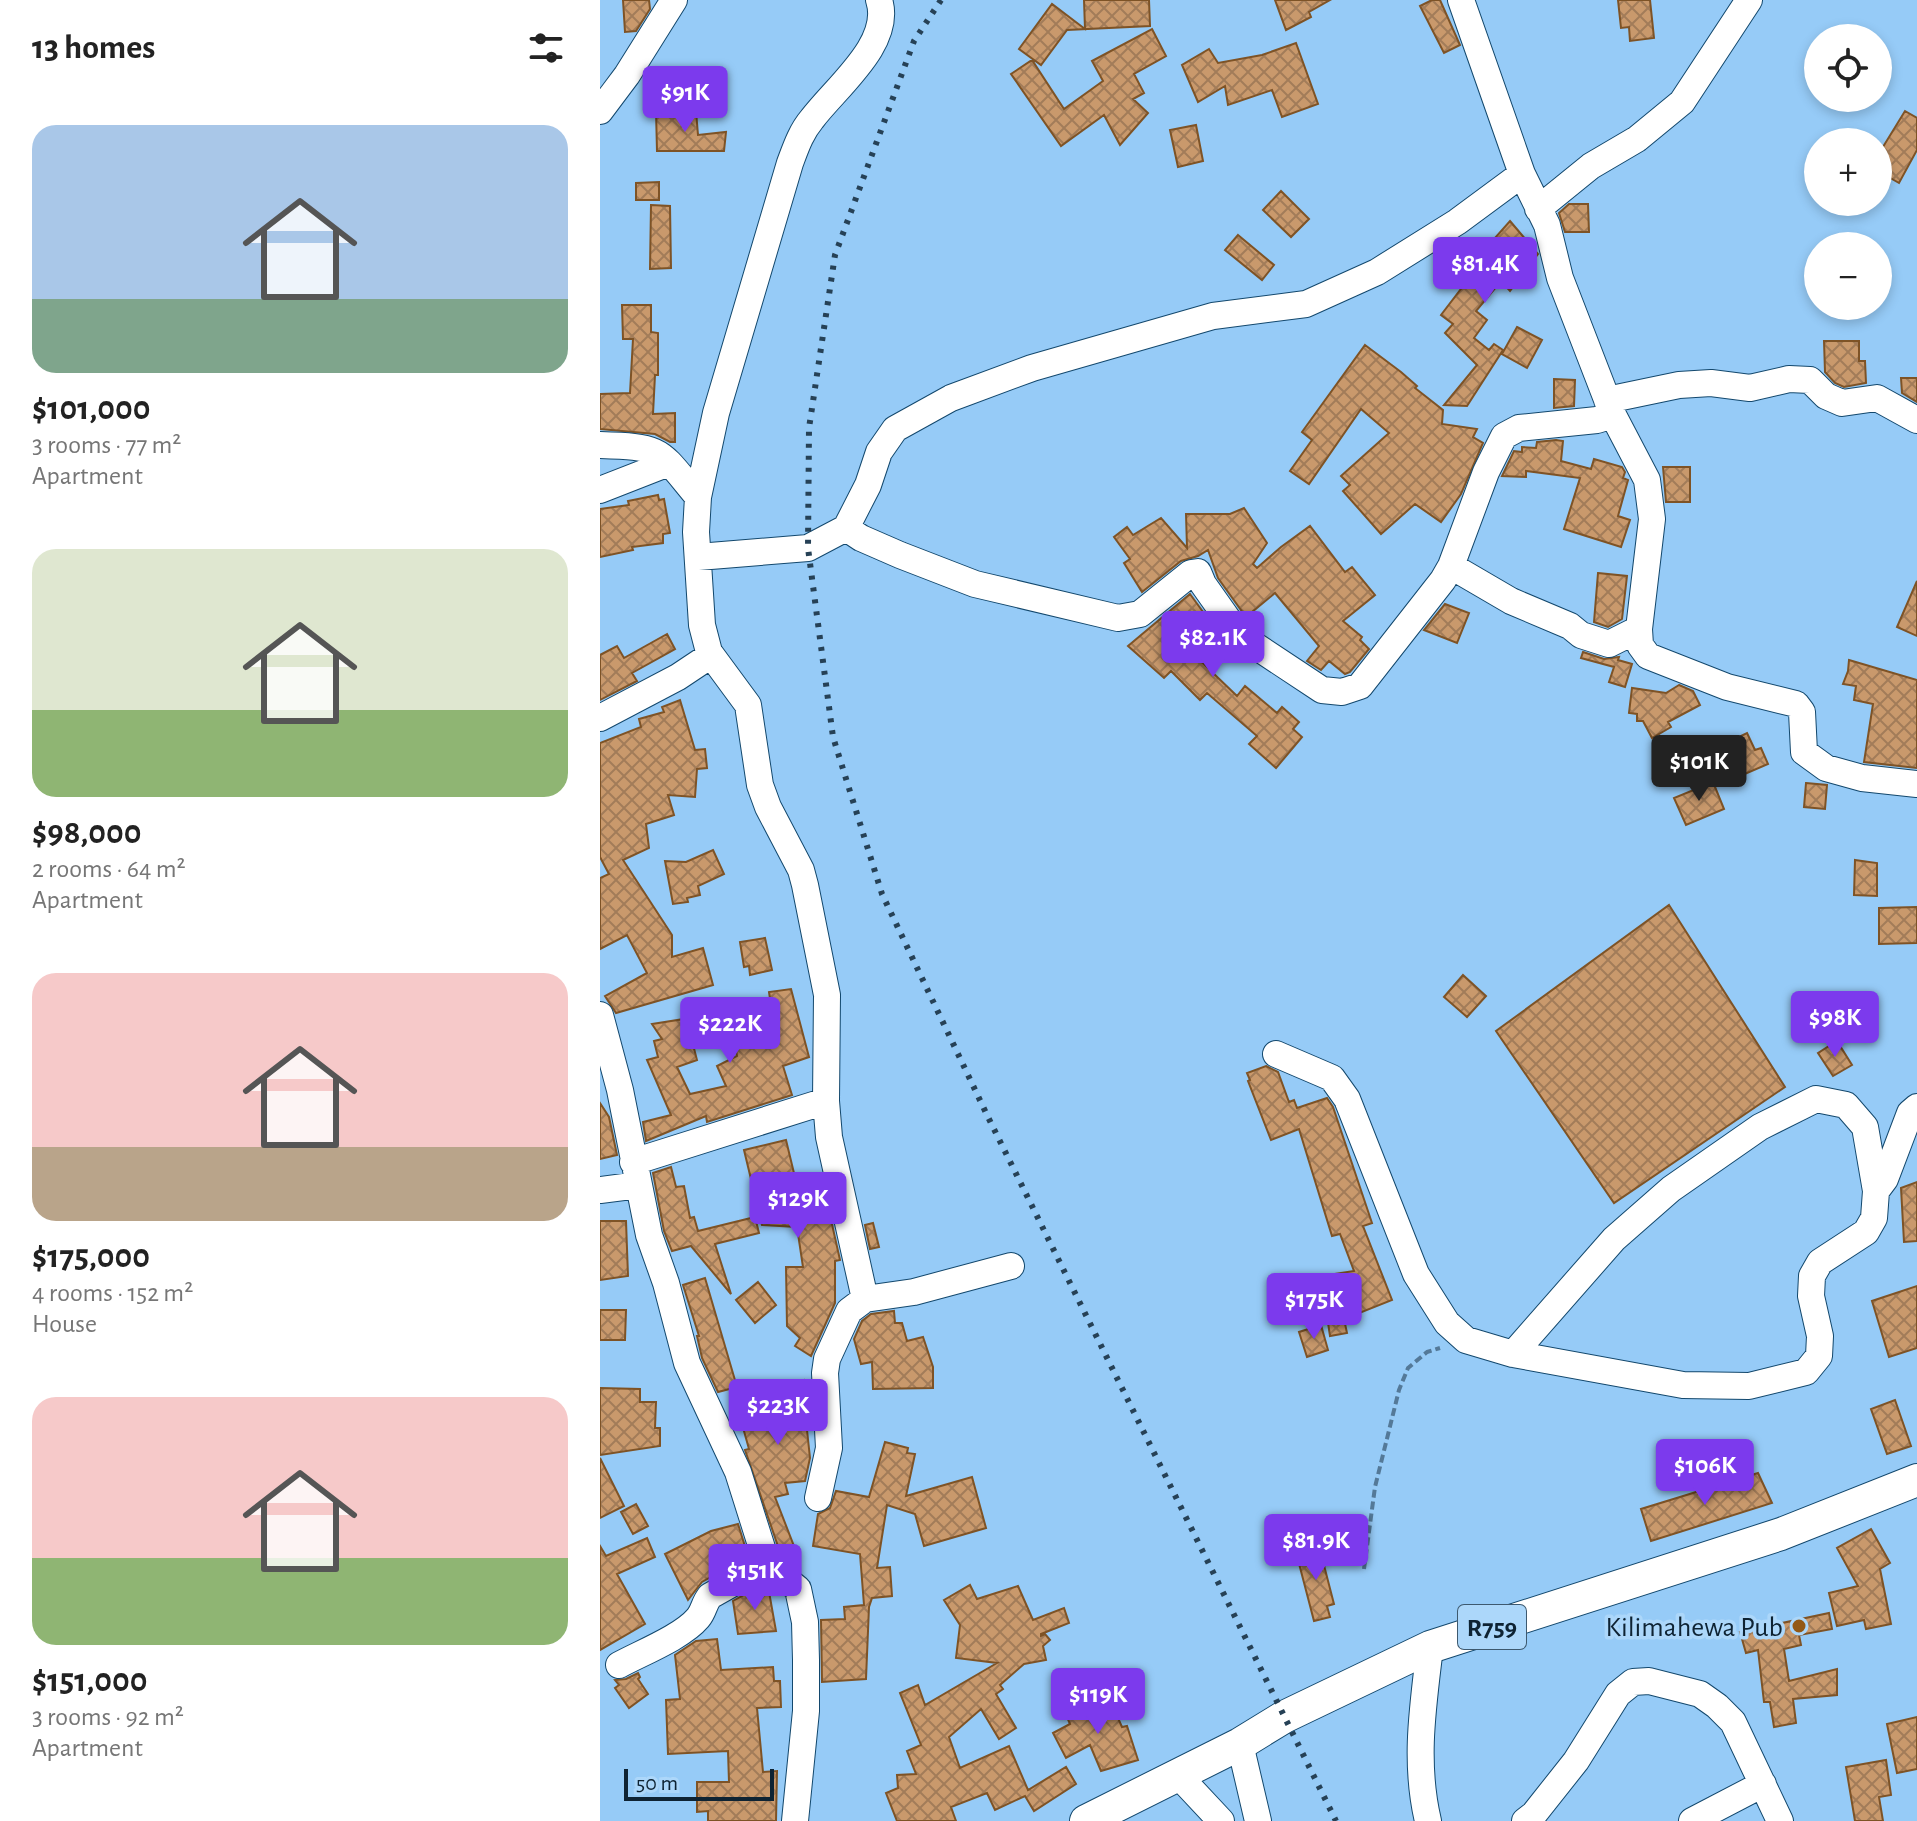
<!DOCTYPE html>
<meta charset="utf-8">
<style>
body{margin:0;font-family:"Alegreya Sans",sans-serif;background:#f6f6f6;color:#222;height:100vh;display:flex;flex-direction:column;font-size:30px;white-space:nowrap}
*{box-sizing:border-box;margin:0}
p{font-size:26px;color:#767676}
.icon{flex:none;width:44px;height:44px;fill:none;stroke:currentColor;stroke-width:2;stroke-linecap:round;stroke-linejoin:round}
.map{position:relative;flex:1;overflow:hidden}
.sheet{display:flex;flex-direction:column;background:#fff;width:600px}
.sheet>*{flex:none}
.controls{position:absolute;left:1204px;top:24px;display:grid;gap:16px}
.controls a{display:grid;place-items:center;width:88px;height:88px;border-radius:50%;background:#fff;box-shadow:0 4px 12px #0003;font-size:40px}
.scale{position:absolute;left:24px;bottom:20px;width:150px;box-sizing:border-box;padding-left:8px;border:4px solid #0e2333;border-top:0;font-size:22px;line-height:28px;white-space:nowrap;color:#0e2333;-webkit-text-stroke:6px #acd7fa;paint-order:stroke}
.price{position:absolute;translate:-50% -68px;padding:0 18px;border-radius:8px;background:#7c3aed;color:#fff;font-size:26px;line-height:52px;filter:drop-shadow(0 2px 4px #0008)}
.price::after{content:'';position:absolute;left:50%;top:48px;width:24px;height:18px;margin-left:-12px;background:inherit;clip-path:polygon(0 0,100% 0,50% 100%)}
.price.current{background:#222;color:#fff}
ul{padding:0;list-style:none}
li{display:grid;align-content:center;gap:16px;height:424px;padding:0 32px}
li span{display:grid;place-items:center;height:248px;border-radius:24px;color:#555}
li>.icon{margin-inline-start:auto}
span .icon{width:144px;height:144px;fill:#fffc;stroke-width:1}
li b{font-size:34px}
h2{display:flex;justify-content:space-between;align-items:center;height:96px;padding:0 32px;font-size:34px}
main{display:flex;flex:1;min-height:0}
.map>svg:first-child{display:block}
.building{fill:url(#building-cross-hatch);stroke:#7e5326;stroke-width:2}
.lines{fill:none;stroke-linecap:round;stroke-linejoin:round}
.minor-casing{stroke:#13486d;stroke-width:28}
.major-casing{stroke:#13486d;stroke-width:34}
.path{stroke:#547998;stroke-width:4;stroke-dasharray:8 4;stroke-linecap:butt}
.minor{stroke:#fff;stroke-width:26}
.major{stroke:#fff;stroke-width:32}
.rail{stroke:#264156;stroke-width:6;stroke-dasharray:4 8;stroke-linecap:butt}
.poi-dot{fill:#935916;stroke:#acd7fa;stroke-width:3}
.labels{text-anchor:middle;stroke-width:7;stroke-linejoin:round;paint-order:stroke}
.shield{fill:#acd7fa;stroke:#3d596f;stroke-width:2}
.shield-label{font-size:26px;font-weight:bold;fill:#0e2333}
.poi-label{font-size:28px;fill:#0e2333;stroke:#acd7fa;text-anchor:end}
</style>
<main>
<section class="sheet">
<h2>13 homes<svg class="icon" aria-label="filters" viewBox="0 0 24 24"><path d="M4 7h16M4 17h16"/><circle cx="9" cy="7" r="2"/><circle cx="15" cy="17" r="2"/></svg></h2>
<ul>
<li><span style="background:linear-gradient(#a9c7e8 70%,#7fa58c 0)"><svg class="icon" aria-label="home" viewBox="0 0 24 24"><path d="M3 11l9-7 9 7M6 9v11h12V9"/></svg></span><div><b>$101,000</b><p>3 rooms · 77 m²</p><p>Apartment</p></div></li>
<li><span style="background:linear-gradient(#dfe7d0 65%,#8fb573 0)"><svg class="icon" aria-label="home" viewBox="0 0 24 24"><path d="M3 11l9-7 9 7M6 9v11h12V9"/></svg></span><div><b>$98,000</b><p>2 rooms · 64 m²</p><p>Apartment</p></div></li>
<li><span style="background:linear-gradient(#f6c9c9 70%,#b9a48a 0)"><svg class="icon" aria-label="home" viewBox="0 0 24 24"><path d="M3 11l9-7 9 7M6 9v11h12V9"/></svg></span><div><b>$175,000</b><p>4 rooms · 152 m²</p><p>House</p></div></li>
<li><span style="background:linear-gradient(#f6c9c9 65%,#8fb573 0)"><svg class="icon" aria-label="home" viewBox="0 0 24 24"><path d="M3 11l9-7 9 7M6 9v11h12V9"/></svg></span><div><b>$151,000</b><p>3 rooms · 92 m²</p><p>Apartment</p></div></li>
</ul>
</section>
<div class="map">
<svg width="1317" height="1821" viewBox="0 0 1317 1821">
<defs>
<pattern id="building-cross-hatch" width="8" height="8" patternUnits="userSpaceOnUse" patternTransform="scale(2)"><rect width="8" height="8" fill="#c9996c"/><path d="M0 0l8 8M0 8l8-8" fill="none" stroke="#a27c59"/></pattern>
</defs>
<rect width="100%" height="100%" fill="#96cbf7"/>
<!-- building -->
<path class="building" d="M23,0H49L50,9L36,31L25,32Z
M484,0H549L550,26L467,30L441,65L419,49L452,4L485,29Z
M675,0H730L709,12L711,17L686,30Z
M832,0H840L860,45L844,53L820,6Z
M1018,0H1050L1054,38L1030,41L1029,27L1021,28Z
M552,29L566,56L534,74L544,93L533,99L548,113L520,145L504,115L461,146L411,74L432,60L464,109L503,81L492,61Z
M696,43L718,104L682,117L672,90L628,105L625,86L598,102L582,65L609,49L618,63L662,55Z
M56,111H96L98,135L126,132L124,151H57Z
M1305,111L1317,118V150L1299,183L1278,171V155Z
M596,125L603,161L578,167L570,130Z
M59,182V200H36V183Z
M681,191L709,219L691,237L663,210Z
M969,204H988L989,232H965L959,213Z
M51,205L70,206L71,268L50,269Z
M910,221L938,254L910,291L901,281L876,311L887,320L874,338L889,350L894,344L903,350L867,406L844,405L877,365L845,333L853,324L841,315L883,260L879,256Z
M638,235L674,265L662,280L625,250Z
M22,305H51V332L58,333V375H55L53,414L75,413V442H70L55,434L0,429V394L30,393L33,339H23Z
M917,327L942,340L927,368L902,354Z
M1224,341H1259V361H1265L1266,383L1244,387L1235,383L1225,372Z
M765,345L801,372L817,386L815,388L843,410L842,424L877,429L873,437L883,443L861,494L841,522L815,504L781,534L743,491L750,485L741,476L789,433L761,409L709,484L690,471L712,440L702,432Z
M1301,378H1317V402L1302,393Z
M954,379L975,380L974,406L954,408Z
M956,440L963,441L961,461L991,469L994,459L1022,467L1025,472L1023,478L1028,480L1018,516L1030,520L1021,547L964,529L980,478L926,471V477L902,476L914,451L922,452V447L936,448L937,442Z
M1063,467H1090V502H1066Z
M58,495L59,500L64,499L70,533L63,534V543L32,547L33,550L0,557V509L29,505L28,501Z
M644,508L667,543L653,564L657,568L681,547L710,526L745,572L752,567L775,595L743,621L762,637L760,640L769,649L750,672L745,674L729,661L721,670L707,661L719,646L675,593L646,617L618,578L608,550L598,556L581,561L542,592L524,563L530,559L514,537L527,527L533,535L561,518L587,548L586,514H630Z
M998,573L1027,576L1022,619L1008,627L994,622Z
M1317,581V636L1297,627Z
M590,594L614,627L587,648L637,696L645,686L677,713L682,707L699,722L693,729L702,737L676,768L649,744L657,736L607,693L600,700L571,671L564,678L528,646Z
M845,604L869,613L857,643L824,630Z
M67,634L75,649L32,673L37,681L0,700V655L17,646L24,658Z
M983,652L1004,659L1019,657L1018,660L1032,664L1025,687L1009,682L1014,667L981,658Z
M1249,660L1317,680V768L1264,762L1273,704L1254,700L1256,686L1243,684L1248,671Z
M1079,685L1093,691L1100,705L1068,722L1071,727L1052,738L1043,721H1037V714L1029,713L1032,688L1066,693Z
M80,700L95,750L105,749L107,768L97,769L95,797L68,795L74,815L46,824L49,848L23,860L72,935V957L103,948L113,985L16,1013L5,996L47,973L27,935L0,949V878L9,874L0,857V743L41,727L39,719L64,712L62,707Z
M1147,733L1155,750L1161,748L1168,764L1131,780L1116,748Z
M1113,782L1124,809L1086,825L1074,798Z
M1206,783L1227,785L1225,809L1204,807Z
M113,850L124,874L98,886L100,895L87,898L88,902L73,904L65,861L86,862Z
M1255,860L1277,863V896L1254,895Z
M1069,905L1185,1087L1014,1203L896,1031Z
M1317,907V943L1279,944V908Z
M165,938L172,970L150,975L149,966L144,967L140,942Z
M863,975L886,996L867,1017L844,997Z
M191,989L209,1057L183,1066L192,1095L107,1122L106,1116L46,1141L43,1122L71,1115L47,1060L58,1057L54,1041L62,1039L52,1024L84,1019L85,1034L90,1033L97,1060L77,1067L90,1094L126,1086L117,1066L137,1056L130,1011L171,1005L169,992Z
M1237,1041L1252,1065L1233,1076L1218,1053Z
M666,1066L678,1072L689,1102L694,1100L697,1108L727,1098L733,1107L772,1223L763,1226L792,1300L744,1319L747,1333L730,1336L721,1276L754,1271L740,1234L732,1236L699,1129L671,1140L648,1081L650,1080L647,1073Z
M0,1103L9,1117L17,1155L0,1159Z
M186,1140L199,1194L225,1193L240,1260L235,1261V1303L211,1356L195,1346L200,1338L187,1326L186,1267H203L197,1227L162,1225L144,1150Z
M71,1167L76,1187L84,1186L90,1218L94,1217L98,1231L155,1217L159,1233L115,1244L131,1294L91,1246L72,1251L64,1231L53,1173Z
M1317,1182V1241L1304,1242L1301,1188Z
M0,1221H26L28,1276L0,1280Z
M273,1223L279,1247L270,1249L265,1225Z
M105,1278L137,1387L118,1392L102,1358L97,1336H99L83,1285Z
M158,1282L176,1305L155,1323L136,1300Z
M1317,1286V1348L1289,1357L1272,1301Z
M0,1310H26L25,1340H0Z
M294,1311L295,1323H302L307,1341L323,1337L333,1367V1388L273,1389L272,1362L261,1364L254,1339L262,1321L271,1314Z
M721,1325L728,1350L707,1357L699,1332Z
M204,1380L211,1405L212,1428L207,1430L210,1458L205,1481L185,1483L188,1494L175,1497L197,1554L186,1558L181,1555L145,1450L149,1449L135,1399Z
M0,1388L40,1389V1402H56L55,1428H60V1446L0,1455Z
M1295,1400L1311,1446L1287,1454L1271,1409Z
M285,1442L308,1448L307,1453L315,1454L306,1496L372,1477L386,1528L324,1546L315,1514L287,1505L277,1568L290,1567L292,1596L272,1598L269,1607L266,1679L222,1682L221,1620L245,1619L244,1607L264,1605L260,1554L213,1546L218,1514L230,1508L236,1491L269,1497Z
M0,1458L24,1506L0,1518Z
M1158,1473L1172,1503L1051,1541L1041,1509Z
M36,1504L48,1526L33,1534L21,1512Z
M138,1524L148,1556L102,1582L88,1600L65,1554L111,1531Z
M1271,1529L1290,1563L1280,1569L1291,1624L1266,1629L1264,1620L1237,1626L1229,1593L1258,1586L1237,1548Z
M47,1538L55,1557L17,1574L45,1624L0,1650V1546L6,1556Z
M719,1546L734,1604L727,1606L730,1617L714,1621L696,1552Z
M165,1583L168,1586L176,1631L138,1634L133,1601Z
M370,1585L377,1599L418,1586L433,1620L464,1608L469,1623L441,1634V1636L445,1634L450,1640L443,1646L446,1660L424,1664L400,1685L403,1689L396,1694L416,1728L399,1739L381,1709L349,1737L360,1768L409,1746L428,1790L466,1767L476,1784L434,1811L425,1796L395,1810L387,1793L351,1807L356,1821H297L286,1793L298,1788L297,1775L316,1774L307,1751L321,1745L300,1693L318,1685L325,1705L397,1663L356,1658L360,1625L344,1600Z
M1229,1613L1232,1629L1199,1635L1201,1645L1184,1649L1189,1681L1237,1669V1695L1193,1699L1196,1723L1174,1727L1170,1702H1164L1158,1650L1146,1653L1140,1632Z
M117,1639L121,1670L173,1667L174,1681H180L181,1707L157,1708L163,1772L177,1771L176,1821H108V1811L97,1812V1782H129L128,1751L68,1754L66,1700L80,1699L75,1655L96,1641Z
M38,1673L40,1677L38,1679L48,1694L29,1708L15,1688L19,1685L15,1680L26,1679Z
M509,1698L522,1727L527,1726L538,1760L501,1771L490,1745L466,1758L453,1733L470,1724L467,1717Z
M1317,1717V1769L1297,1773L1287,1724Z
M1286,1760L1291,1795L1279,1797L1283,1821H1255L1246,1767Z"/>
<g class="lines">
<!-- minor casing -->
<g class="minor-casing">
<path id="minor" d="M861,0L922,174L947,225L960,278L1013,415L1047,480L1052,519L1039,629L1040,645L1048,656L1127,687L1196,704L1202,712L1204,752L1226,768L1262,778L1317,784
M0,111L27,75L74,0
M938,209L991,166L1037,139L1082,102L1149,0
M1007,400L1079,385L1111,383L1150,388L1189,379L1210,380L1226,396L1242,403L1277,398L1317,420
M0,445C64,447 58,449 98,497
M0,490L69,463
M246,528L261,538L300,555L375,584L518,618L540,614L591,573L598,572L603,584L639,635L722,690L742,692L760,686L843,580L851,566L886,472L904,436L919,428L997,420L1013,415
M98,557L208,548L246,528L268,485L279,452L295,429L351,398L432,368L613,316L706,304L777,272L857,222L922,174
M851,566L911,601L970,626L981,635L1009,644L1039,629
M0,718L78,677L111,655
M0,1015L20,1090L49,1235L66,1283L87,1363L138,1472L167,1564L198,1589L205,1622L206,1660V1711L195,1821
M676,1054L732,1078L747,1099L816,1274L847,1323L866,1340L913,1354L1083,1385L1149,1386L1206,1372L1219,1356L1220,1336L1211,1296L1212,1276L1220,1262L1266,1232L1274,1218L1276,1191L1285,1179L1310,1113L1317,1107
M33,1162L226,1101
M0,1190L39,1185
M265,1299L229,1137L226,1101L227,995L205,885L201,870L168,807L160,785L148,705L109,652L102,625L96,532L98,497L116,413L190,163C196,147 201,132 212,119C236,87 293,43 279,0
M913,1354L1014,1239L1071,1189L1160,1127L1216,1099L1246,1105L1265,1127L1276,1191
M218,1498L229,1448L225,1373L227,1359L249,1311L265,1299L314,1292L411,1266
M19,1665C41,1653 82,1637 98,1618C104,1611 104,1603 110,1596L167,1564
M640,1744L658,1821
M578,1775L621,1821
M828,1821C814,1762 823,1706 830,1647
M925,1821L934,1814L976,1761L1018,1694L1033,1682L1049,1681L1100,1694L1117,1706L1133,1722L1180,1821
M1092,1821L1163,1784"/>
</g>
<!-- major casing -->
<g class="major-casing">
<path id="major" d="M486,1821L640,1744L684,1717L830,1647L1181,1534L1317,1480"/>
</g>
<!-- path -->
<path class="path" d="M764,1569L775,1487L799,1390L808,1368L827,1352L840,1348"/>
<!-- minor -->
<use href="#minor" class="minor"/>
<!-- major -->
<use href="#major" class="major"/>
<!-- rail -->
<path class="rail" d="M341,0L314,41L235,255L209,428L208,548L233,737L282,894L387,1115L736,1821"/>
</g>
<!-- markers -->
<circle class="poi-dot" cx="1199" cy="1626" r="8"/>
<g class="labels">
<!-- shield labels -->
<rect class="shield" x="858" y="1605" width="68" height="44" rx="6"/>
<g class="shield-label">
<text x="892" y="1636">R759</text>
</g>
<!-- poi labels -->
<g class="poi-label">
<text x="1183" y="1636">Kilimahewa Pub</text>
</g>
</g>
</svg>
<div class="controls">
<a><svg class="icon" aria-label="locate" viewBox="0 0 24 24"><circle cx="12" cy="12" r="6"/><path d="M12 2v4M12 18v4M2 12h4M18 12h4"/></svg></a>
<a>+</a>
<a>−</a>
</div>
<div class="scale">50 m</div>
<b class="price" style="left:85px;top:134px">$91K</b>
<b class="price" style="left:885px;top:305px">$81.4K</b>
<b class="price" style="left:613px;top:679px">$82.1K</b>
<b class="price current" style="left:1099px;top:803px">$101K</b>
<b class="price" style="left:1235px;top:1059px">$98K</b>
<b class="price" style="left:130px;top:1065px">$222K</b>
<b class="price" style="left:198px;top:1240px">$129K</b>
<b class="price" style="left:714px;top:1341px">$175K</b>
<b class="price" style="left:178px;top:1447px">$223K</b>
<b class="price" style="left:1105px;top:1507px">$106K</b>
<b class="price" style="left:716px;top:1582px">$81.9K</b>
<b class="price" style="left:155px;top:1612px">$151K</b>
<b class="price" style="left:498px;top:1736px">$119K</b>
</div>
</main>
